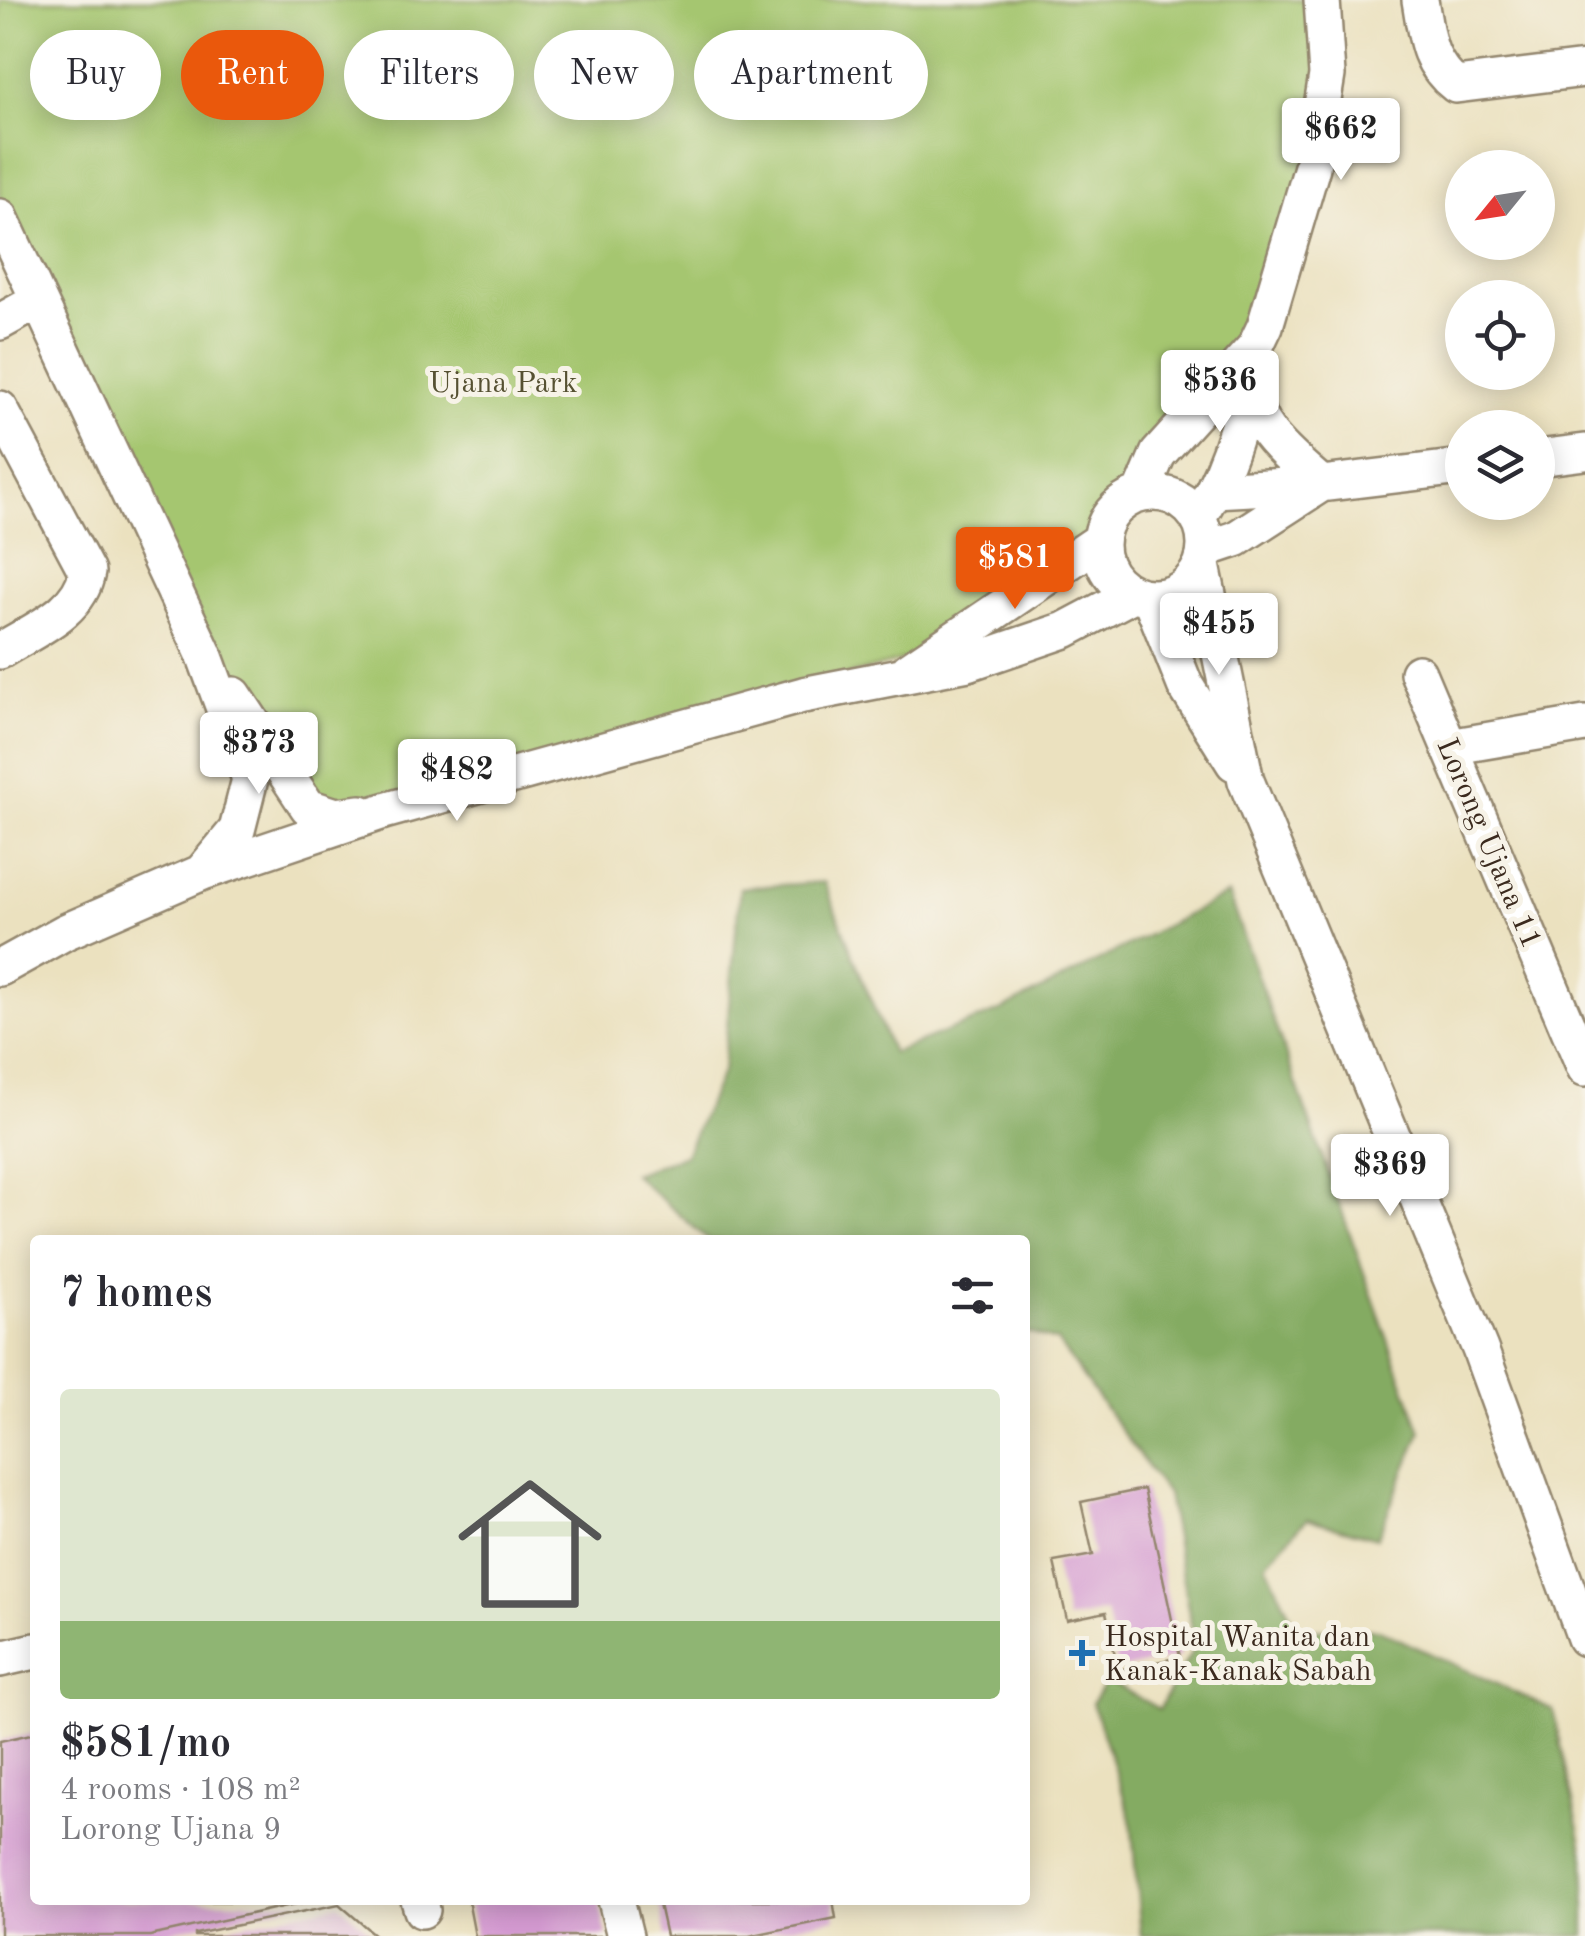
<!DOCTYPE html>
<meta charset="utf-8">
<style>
body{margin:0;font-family:"Old Standard TT",serif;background:#f7f7f7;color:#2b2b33;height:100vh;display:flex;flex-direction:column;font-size:38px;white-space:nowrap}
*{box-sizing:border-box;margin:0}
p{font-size:32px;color:#7c7c81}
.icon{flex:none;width:55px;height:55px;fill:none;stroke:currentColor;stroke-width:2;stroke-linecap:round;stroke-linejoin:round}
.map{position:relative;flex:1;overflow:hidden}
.details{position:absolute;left:30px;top:1235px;width:1000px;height:670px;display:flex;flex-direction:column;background:#fff;border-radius:10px;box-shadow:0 5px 25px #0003}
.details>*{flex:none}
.banner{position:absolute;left:30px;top:30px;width:1000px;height:90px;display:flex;gap:20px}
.needle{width:65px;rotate:240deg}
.controls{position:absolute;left:1445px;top:150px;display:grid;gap:20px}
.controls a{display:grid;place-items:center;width:110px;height:110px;border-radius:50%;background:#fff;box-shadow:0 5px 25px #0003;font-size:50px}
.price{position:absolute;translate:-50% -85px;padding:0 22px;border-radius:10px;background:#fff;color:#222;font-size:32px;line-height:65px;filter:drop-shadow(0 2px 5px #0008)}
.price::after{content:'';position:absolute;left:50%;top:60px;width:30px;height:22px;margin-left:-15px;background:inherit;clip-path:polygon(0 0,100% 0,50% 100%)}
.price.on{background:#ea580c;color:#fff}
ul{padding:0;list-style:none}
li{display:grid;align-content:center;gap:20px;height:530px;padding:0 30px}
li+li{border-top:2px solid #e1e1e2}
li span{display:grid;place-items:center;height:310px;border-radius:10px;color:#555}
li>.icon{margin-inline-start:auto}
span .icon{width:180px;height:180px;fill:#fffc;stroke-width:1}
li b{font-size:42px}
h2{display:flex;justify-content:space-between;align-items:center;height:120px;padding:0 30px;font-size:42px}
.chip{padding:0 35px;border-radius:45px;background:#fff;box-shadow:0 5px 25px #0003;font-size:35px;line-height:90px}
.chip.on{background:#ea580c;color:#fff}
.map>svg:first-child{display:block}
.green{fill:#a5c66f;stroke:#707846;stroke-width:2.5}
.forest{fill:#84ab62;stroke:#606a40;stroke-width:2.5}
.building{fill:#d49ad1}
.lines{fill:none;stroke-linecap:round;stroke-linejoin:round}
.minor-casing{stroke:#93866e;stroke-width:40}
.minor{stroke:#fff;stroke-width:35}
.poi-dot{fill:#1f6fb2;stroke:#f7f3e8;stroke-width:4}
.labels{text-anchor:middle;stroke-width:10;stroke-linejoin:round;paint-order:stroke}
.park-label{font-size:30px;fill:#565132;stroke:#f7f3e8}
.street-label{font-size:30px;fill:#3b2a1e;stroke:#f7f3e8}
.poi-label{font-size:30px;fill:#3b2a1e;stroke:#f7f3e8;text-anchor:start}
</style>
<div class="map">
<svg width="1585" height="1936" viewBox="0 0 1585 1936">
<rect width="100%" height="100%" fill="#f7f3e8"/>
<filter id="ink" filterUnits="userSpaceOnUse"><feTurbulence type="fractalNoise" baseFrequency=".01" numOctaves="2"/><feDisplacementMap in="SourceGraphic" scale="20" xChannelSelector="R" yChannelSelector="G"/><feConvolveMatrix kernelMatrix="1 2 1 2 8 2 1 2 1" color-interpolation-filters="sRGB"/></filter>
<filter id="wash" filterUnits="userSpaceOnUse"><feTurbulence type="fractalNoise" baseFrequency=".0048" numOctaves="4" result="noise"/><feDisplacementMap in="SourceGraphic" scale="40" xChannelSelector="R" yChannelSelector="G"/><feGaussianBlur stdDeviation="2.25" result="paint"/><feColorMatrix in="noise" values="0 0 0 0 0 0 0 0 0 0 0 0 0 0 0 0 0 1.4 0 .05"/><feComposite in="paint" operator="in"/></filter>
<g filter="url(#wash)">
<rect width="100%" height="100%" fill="#ebe1bf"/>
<!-- green -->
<path class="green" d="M0,0H1322L1327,75L1265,326L1104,524L932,652L336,816L244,709L0,217Z"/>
<!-- forest -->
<path class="forest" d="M824,882L892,1053L1002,1010L1228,894L1421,1432L1377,1538L1307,1519L1266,1564L1297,1630L1377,1629L1553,1710L1585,1858V1936H1141L1131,1818L1092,1703L1107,1680L1159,1709L1195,1646L1167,1494L1057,1341L1025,1332V1240H708L633,1174L685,1155L723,1070L740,888Z"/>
<g id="blocks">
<!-- building -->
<path class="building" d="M1144,1489L1180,1657L1118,1670L1106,1612L1067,1620L1054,1562L1093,1555L1081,1502Z
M35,1733V1900L305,1902L150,1936H0V1741Z
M468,1900H599L607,1936H475Z
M658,1900H833L836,1918L749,1936H666Z
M339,1904L376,1936H195V1934Z"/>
</g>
</g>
<g filter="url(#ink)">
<use href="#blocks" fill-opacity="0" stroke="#93866e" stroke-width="2.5"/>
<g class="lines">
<!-- minor casing -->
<g class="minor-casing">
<path id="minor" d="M1420,0C1426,34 1427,63 1456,85L1585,69
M0,217L204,654L250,779L237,830L203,871
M0,322L38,301
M1251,380C1247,425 1291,457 1321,484
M0,409L87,572C80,613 33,630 0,651
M1538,458L1585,452
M1214,490L1321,484L1462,467
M1101 545a52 52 0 1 1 104 0a52 52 0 1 1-104 0Z
M1141,494L1158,454L1255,347L1265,326L1312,167L1327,75L1322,0
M1204,507C1231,462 1248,400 1254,348
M1206,549L1236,539L1321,484
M1202,565L1246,781L1480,1349L1585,1638
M1150,597L1185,685L1234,763
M909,670L1101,540
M1418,673L1585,1068
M234,695L308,807L336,816L361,813
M1449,747L1585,724
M0,968L65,932L203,872L384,811L803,695L968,663L1065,630L1133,594
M0,1659L35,1651
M419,1900L422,1910
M616,1900L625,1936"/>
</g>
<!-- minor -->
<use href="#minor" class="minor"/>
</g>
</g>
<!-- markers -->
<path class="poi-dot" d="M1077 1638h10v10h10v10h-10v10h-10v-10h-10v-10h10z"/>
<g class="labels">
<!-- park labels -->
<g class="park-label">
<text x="503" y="392">Ujana Park</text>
</g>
<!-- street labels -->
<g class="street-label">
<text transform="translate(1490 843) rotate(67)" y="10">Lorong Ujana 11</text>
</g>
<!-- poi labels -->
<g class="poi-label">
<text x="1104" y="1646">Hospital Wanita dan<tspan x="1104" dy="34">Kanak-Kanak Sabah</tspan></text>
</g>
</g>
</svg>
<div class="controls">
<a><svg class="needle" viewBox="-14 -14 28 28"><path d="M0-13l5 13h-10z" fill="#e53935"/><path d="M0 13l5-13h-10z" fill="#7c7c81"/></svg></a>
<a><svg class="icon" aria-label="locate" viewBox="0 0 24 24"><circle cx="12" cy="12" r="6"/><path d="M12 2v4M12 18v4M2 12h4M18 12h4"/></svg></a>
<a><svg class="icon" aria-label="layers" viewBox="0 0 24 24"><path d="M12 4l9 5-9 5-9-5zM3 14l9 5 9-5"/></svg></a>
</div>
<b class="price" style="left:1341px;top:183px">$662</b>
<b class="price" style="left:1220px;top:435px">$536</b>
<b class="price on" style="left:1015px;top:612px">$581</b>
<b class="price" style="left:1219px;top:678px">$455</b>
<b class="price" style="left:259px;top:797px">$373</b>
<b class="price" style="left:457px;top:824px">$482</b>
<b class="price" style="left:1390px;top:1219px">$369</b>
<div class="banner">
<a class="chip">Buy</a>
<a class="chip on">Rent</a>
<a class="chip">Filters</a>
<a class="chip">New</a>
<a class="chip">Apartment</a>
</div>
<section class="details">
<h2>7 homes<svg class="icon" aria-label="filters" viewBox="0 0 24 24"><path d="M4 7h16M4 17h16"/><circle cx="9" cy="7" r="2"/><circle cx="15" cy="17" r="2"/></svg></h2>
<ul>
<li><span style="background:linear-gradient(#dfe7d0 75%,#8fb573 0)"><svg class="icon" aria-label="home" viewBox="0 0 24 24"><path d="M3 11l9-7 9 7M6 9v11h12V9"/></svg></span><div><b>$581/mo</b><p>4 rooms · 108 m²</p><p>Lorong Ujana 9</p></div></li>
</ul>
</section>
</div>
